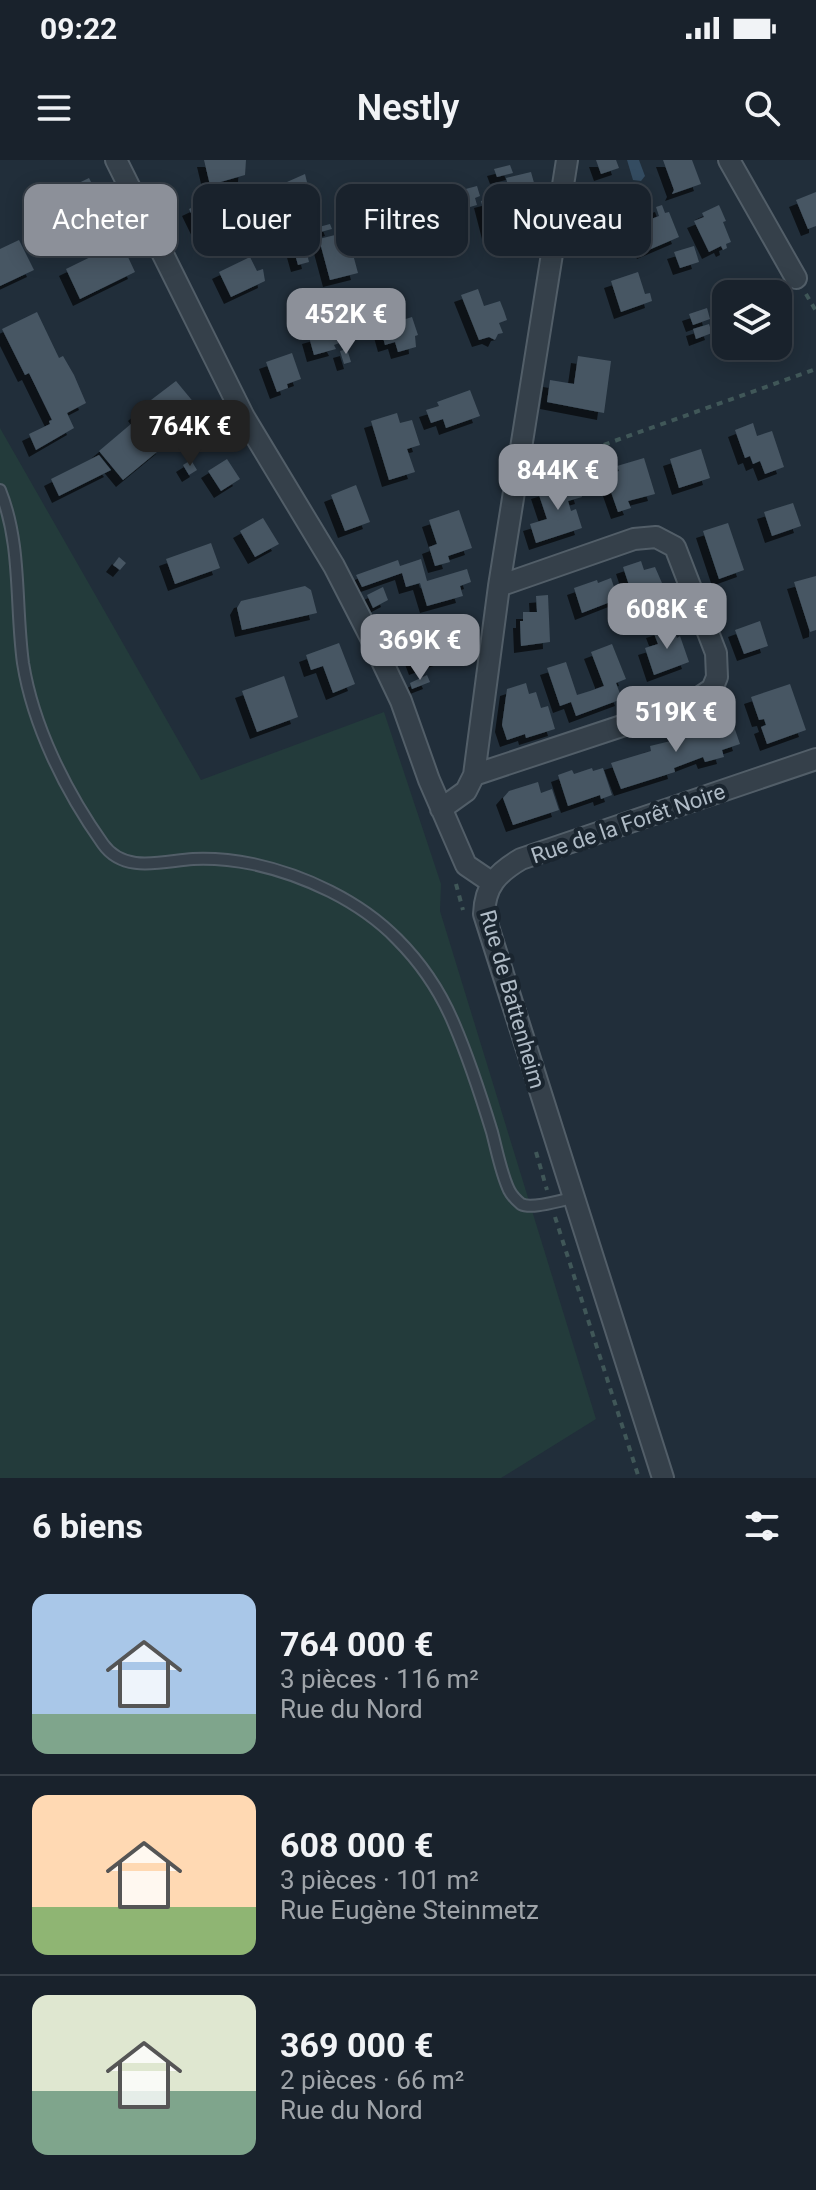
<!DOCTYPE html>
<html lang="fr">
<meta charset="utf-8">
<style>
body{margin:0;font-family:Roboto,sans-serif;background:#262f38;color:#f1f3f6;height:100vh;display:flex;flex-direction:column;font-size:30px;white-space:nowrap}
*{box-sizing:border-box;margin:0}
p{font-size:26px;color:#9fa4a9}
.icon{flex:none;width:44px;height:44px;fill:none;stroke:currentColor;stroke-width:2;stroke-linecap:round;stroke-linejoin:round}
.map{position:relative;height:1318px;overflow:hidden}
.drawer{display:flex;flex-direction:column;background:#19222c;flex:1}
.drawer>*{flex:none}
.top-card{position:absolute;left:24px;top:24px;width:768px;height:72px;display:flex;gap:16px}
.tools{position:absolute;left:712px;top:120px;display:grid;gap:16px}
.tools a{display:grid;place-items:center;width:80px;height:80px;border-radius:16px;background:#19222c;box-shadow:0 4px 20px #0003,0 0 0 2px #373f48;font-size:40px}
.price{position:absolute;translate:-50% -68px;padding:0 18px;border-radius:16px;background:#8c9099;color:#fff;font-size:26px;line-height:52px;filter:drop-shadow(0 2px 4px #0008)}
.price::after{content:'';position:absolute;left:50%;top:48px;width:24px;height:18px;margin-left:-12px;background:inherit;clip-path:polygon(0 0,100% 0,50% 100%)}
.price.current{background:#222;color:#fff}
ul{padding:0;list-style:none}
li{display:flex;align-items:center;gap:24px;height:200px;padding:0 32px}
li+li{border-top:2px solid #373f48}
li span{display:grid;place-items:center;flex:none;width:224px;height:160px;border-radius:16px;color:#555}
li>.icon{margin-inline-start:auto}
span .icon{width:96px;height:96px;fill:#fffc;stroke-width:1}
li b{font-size:34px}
h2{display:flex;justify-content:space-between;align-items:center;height:96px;padding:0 32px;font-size:34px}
.pill{padding:0 28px;border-radius:16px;background:#19222c;box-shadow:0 4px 20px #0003,0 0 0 2px #373f48;font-size:28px;line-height:72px}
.pill.current{background:#8c9099;color:#fff}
.status{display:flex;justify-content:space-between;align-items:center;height:56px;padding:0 40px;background:#19222c;direction:ltr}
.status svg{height:22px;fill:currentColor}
header{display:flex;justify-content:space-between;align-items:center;height:104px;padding:0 32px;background:#19222c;font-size:36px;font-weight:600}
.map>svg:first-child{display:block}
.green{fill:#233b3b}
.water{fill:#344c61}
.building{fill:#475663;filter:url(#shadow)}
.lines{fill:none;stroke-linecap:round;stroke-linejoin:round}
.service-casing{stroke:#525e68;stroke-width:14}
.minor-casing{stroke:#525e68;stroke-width:24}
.path{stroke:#405758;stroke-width:4;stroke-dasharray:6 6;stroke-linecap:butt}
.service{stroke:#35404a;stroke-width:10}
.minor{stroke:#35404a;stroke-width:20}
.labels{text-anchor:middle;stroke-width:8;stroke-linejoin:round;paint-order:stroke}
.street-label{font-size:22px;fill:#afbbc6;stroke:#1a252f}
</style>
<div class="status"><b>09:22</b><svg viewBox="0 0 49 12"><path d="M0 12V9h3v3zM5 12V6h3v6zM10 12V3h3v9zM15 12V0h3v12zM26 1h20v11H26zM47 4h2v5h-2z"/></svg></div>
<header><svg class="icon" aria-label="menu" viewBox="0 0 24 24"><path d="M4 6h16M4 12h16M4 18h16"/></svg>Nestly<svg class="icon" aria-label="search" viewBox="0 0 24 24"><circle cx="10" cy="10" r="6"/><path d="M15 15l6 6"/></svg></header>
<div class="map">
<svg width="816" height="1318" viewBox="0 0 816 1318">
<defs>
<filter id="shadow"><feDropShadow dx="-7" dy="7" stdDeviation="0" flood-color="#0009"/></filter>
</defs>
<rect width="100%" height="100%" fill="#212e3a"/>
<!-- green -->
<path class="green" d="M0,268L201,620L384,552L441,724L440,751L596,1259L501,1318H0Z"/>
<!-- water -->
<path class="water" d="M627,0H639L645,16L641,21L633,20Z"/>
<!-- building -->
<path class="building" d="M204,0H246L245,15L210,25Z
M596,0H616L619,8L601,14Z
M663,0H692L701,24L672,34L674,30Z
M510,5L513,13L497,17L494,9Z
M531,12L536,30L517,34L516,27L509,29L506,18Z
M305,14L314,51L296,55L287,22Z
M89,18L104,48L49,75L34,45Z
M477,26L480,36L475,38L477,45L452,52L450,45L438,47L435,37Z
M614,31L624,61L599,69L596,60L592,62L590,54L594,53L589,39L593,38L592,34L597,32L598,36Z
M816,32V66L808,69L796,40Z
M512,33L513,39L524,37L528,51L517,54L520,64L489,72L481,41Z
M210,39L222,63L230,59L236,72L207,86L189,49Z
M662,45L665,53L669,52L679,77L644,92L633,66L659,56L656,47Z
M719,45L726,61L723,62L731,82L726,84L727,88L723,90L721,86L709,92L694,61L704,57L702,53Z
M396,50L400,65L387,69L383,53Z
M330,64L332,69L305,76L304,71Z
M347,72L358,113L330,120L319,79Z
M303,77L309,102L298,105L291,80Z
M19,80L34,110L0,126V89Z
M121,82L135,112L80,139L66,109Z
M694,86L699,102L680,108L674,92Z
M250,97L257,111L263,109L265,121L231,137L219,112Z
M638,112L645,134L650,133L652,141L621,152L611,121Z
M478,129L484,146L500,141L504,151L507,160L499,163L503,173L498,174L495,180L489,177L479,180L461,135Z
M366,140L368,148L353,153L350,145Z
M707,148L710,159L693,165L689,154Z
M37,152L59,198L63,196L74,215L86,243L67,253L74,268L36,290L29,274L50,264L49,261L52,260L29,213L25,215L2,169Z
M412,157L418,175L415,176L416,187L398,192L395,182L385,185L380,167Z
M335,161L342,182L334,185L336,189L314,195L309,177L330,171L328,164Z
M709,164L712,173L696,179L693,169Z
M347,189L351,202L344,204L340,191Z
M292,193L301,219L287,224L288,228L277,232L266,202Z
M578,196L611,201L604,253L547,242L550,220L574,224Z
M176,221L200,250L160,283L163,287L123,320L99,291L138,258L135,254L151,240Z
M470,230L480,256L446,268L443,259L431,263L426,250L439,246L437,242Z
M397,253L400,263L412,260L420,285L407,289L415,312L389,320L371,261Z
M753,263L757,276L772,271L784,307L765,314L760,301L753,304L750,296L745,298L735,270Z
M701,289L710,318L679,328L670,299Z
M99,295L111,310L59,336L51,319Z
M644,298L655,334L628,341L631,348L618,352L605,315L619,311L617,306Z
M227,299L240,319L221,331L208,311Z
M191,300L197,310L189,315L183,305Z
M577,320L582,337L568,341L571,351L576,349L582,368L536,383L530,364L547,359L538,332Z
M356,325L370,362L345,371L331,335Z
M793,343L801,366L772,376L764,352Z
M459,350L472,388L448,396L450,402L435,406L429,387L437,384L429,360Z
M263,358L279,384L255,397L240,371Z
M728,363L744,410L719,419L703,371Z
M211,383L220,408L175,424L166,399Z
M119,397L126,403L120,410L113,405Z
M421,399L427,421L467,409L471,422L460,426L463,436L427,446L420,423L406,427L402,413L362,427L356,415L398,400L400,406Z
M641,401L644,410L655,407L665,430L634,440L623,407Z
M816,416V470L810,472L794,422Z
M611,418L618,439L582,453L574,428L597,420L598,423Z
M305,426L311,430L317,453L242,470L237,448L241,441Z
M383,427L388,440L373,448L367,435Z
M548,435L550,482L521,486L520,461H523V452H537L536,436Z
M760,461L768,486L744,494L735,470Z
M672,465L677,478L680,476L689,502L654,515L645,488L658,484L653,471Z
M448,469L457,493L416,508L407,484Z
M339,483L355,524L333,533L323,506L311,510L306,495Z
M612,484L626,519L616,523L622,539L576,556L571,542L560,546L547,508L566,502L577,535L590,531L604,526L591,492Z
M427,515L430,522L412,529L410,523Z
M284,516L298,557L257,572L242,531Z
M526,523L529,534L536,532L541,548L548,546L555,569L526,578L525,574L507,580L502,565L507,529Z
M790,524L806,570L767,584L761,567L766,565L764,559L759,560L751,537Z
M730,555L740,584L722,590L724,597L705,602L703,597L674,608L675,612L621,629L611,603L651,591L650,586L679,579L678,574L696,568L699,578L717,575L712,561Z
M592,608L593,611L603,608L612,635L601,639L600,635L568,646L558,615L572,610L574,614Z
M538,622L541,633L552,629L559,650L513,665L503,638L509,631Z"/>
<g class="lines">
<!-- service casing -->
<g class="service-casing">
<path id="service" d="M0,330C22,385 15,444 23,503C33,566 66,632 103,684C124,714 163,701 193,699C214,698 233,700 253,704C304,715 360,741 397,779C420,802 441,833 454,864C469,899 481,936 492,972C497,991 501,1013 509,1030C512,1036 516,1040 521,1044C532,1050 560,1040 574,1038"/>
</g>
<!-- minor casing -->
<g class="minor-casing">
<path id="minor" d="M116,0L244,257L334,406L371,478L401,541L429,620L466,705L491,722
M729,0L796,118
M474,615L691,543L712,529L717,517L716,493L675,387L656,377L634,379L499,426
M441,649L466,631L474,615L499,426L567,0
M663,1318L484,754C485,726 497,713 521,699L816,599"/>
</g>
<!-- path -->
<path class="path" d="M806,134L816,151
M536,309L816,209
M456,724L463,750
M536,992L547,1030
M555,1057L639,1318"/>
<!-- service -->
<use href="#service" class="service"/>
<!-- minor -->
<use href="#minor" class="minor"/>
</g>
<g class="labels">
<!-- street labels -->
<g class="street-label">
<text transform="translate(628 663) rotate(-19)" y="8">Rue de la Forêt Noire</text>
<text transform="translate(513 839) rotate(74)" y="8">Rue de Battenheim</text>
</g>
</g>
</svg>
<div class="tools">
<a><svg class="icon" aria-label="layers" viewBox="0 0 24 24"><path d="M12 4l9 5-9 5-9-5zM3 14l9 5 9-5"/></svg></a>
</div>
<b class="price" style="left:346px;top:196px">452K €</b>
<b class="price current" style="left:190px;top:308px">764K €</b>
<b class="price" style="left:558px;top:352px">844K €</b>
<b class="price" style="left:667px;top:491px">608K €</b>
<b class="price" style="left:420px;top:522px">369K €</b>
<b class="price" style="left:676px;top:594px">519K €</b>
<div class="top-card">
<a class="pill current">Acheter</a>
<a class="pill">Louer</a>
<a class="pill">Filtres</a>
<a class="pill">Nouveau</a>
</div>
</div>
<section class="drawer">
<h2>6 biens<svg class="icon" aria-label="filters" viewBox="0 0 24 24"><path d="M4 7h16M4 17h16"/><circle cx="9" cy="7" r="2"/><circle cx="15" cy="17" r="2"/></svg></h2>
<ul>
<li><span style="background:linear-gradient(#a9c7e8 75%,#7fa58c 0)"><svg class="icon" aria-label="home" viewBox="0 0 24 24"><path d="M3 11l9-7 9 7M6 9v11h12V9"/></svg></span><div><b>764 000 €</b><p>3 pièces · 116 m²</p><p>Rue du Nord</p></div></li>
<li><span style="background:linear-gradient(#ffd9b3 70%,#8fb573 0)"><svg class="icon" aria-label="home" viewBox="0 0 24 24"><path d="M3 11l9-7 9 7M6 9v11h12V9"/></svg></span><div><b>608 000 €</b><p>3 pièces · 101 m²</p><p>Rue Eugène Steinmetz</p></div></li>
<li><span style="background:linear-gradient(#dfe7d0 60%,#7fa58c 0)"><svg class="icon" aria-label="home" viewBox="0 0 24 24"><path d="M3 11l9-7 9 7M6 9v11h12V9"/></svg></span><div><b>369 000 €</b><p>2 pièces · 66 m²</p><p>Rue du Nord</p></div></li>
</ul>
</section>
